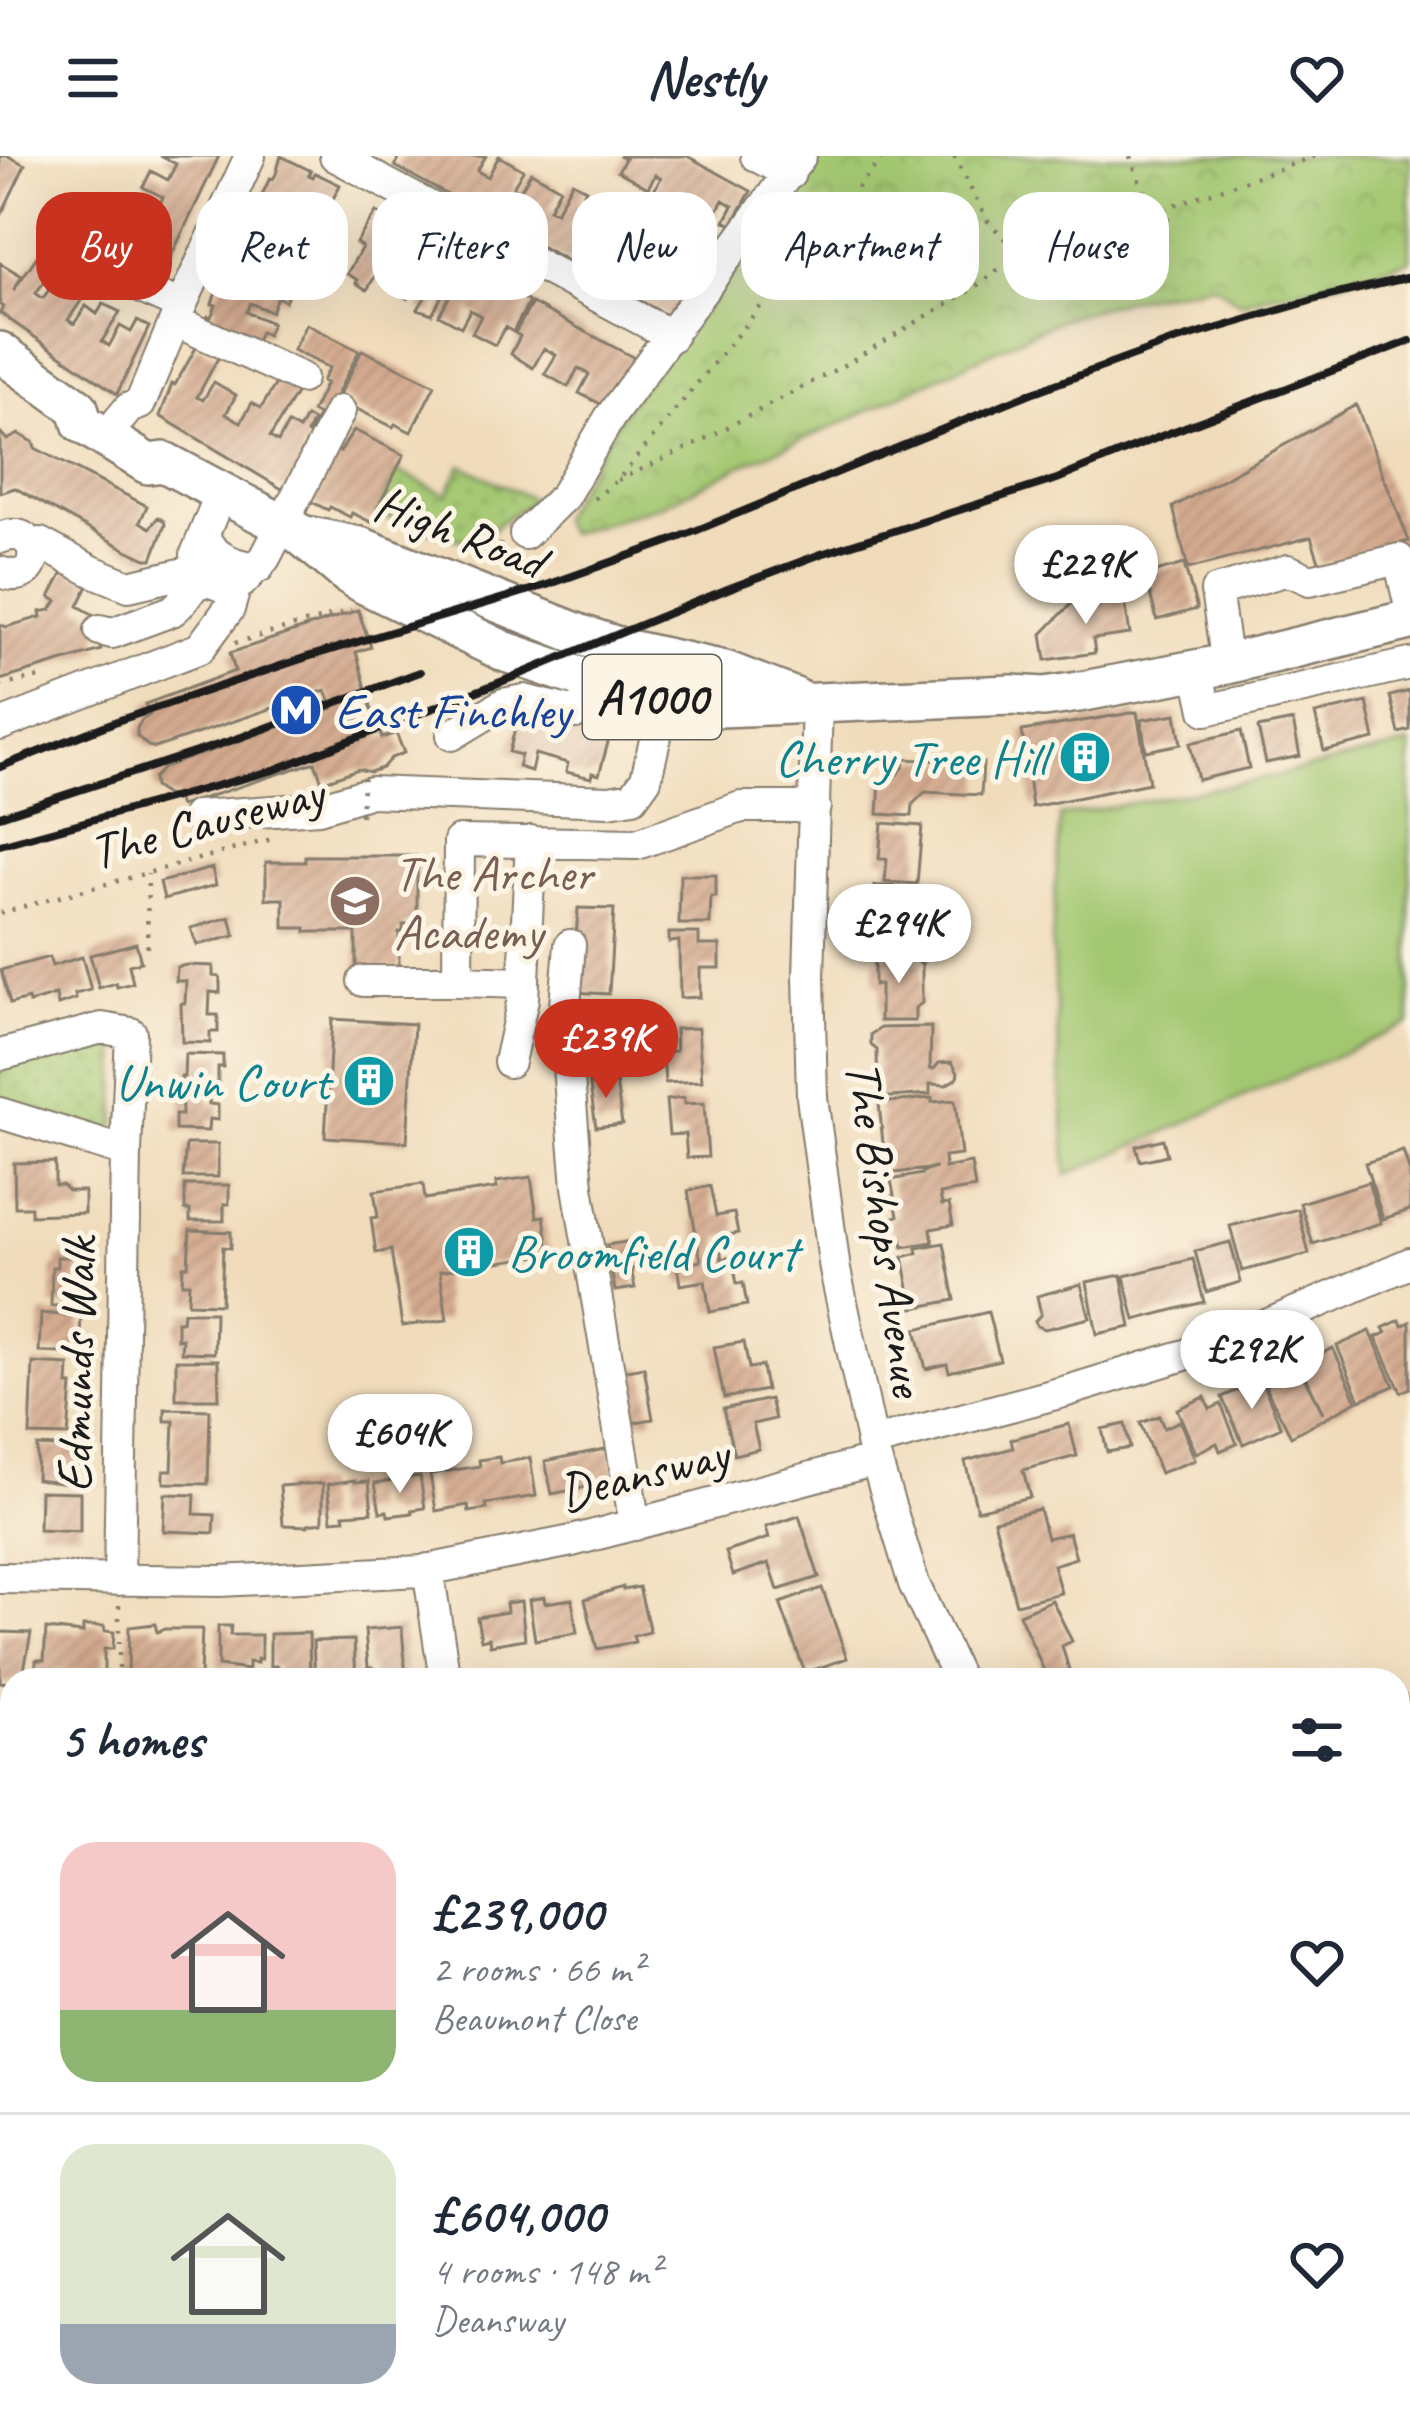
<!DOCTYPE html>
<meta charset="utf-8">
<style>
body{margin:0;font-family:Caveat,sans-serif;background:#f2f2f3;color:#1f2937;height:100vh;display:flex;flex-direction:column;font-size:45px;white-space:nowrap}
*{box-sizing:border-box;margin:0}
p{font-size:39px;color:#747a83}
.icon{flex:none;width:66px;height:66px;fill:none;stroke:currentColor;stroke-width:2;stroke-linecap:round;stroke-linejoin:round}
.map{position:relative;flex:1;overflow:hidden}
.side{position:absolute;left:0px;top:1512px;width:1410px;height:768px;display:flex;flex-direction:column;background:#fff;border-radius:36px 36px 0 0;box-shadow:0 12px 48px #0002}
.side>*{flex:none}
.banner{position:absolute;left:36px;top:36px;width:1338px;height:108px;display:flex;gap:24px}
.price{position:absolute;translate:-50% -102px;padding:0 27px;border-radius:42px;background:#fff;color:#222;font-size:39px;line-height:78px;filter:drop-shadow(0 3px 6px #0008)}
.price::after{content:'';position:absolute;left:50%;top:72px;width:36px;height:27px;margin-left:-18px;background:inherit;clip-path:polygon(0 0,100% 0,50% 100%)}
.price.on{background:#c8321e;color:#fff}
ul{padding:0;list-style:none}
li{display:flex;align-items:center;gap:36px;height:300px;padding:0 60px}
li+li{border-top:3px solid #e0e1e3}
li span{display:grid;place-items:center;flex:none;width:336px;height:240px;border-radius:36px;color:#555}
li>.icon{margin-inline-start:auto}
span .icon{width:144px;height:144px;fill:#fffc;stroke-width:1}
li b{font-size:51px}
h2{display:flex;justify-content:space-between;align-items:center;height:144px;padding:0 60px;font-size:51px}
.pill{padding:0 42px;border-radius:36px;background:#fff;box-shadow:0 12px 48px #0002;font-size:42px;line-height:108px}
.pill.on{background:#c8321e;color:#fff}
header{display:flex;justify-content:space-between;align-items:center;height:156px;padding:0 60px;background:#fff;font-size:54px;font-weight:600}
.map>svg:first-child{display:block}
.grass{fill:url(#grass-dots);stroke:#607246;stroke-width:3}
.park{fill:url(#park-crowns);stroke:#607246;stroke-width:3}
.garden{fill:#a3c771;stroke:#607246;stroke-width:3}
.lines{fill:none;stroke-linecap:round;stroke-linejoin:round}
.river{stroke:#6bacdf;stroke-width:42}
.building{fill:url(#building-hatch)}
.minor-casing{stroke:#867c6c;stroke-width:34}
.major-casing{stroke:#867c6c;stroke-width:44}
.highway-casing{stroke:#867c6c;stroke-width:50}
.path{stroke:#867c6c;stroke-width:4.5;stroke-dasharray:3 9;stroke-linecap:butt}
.minor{stroke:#fff;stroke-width:30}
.major{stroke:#fff;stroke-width:39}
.highway{stroke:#fff;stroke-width:45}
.rail{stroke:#1c1c1c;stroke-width:8}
.path-bridge{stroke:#867c6c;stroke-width:4.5;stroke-dasharray:3 9;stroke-linecap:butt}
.labels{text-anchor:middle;stroke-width:10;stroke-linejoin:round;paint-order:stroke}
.shield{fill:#fcf5e5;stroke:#5f5d58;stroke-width:3}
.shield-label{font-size:48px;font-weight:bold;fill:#1c1c1c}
.street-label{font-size:51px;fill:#1c1c1c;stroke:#fcf5e5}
.transit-label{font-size:51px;fill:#164399;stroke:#fcf5e5;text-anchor:start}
.culture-label{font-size:51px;fill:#0d838f;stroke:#fcf5e5;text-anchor:end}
.education-label{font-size:51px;fill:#785e54;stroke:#fcf5e5;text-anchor:start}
</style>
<header><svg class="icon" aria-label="menu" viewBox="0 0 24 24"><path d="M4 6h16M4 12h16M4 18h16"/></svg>Nestly<svg class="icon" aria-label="heart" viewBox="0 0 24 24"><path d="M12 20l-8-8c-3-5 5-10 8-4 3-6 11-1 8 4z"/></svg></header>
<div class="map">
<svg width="1410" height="2280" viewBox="0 0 1410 2280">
<defs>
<pattern id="grass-dots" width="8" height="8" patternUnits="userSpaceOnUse" patternTransform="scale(3)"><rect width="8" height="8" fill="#a3c771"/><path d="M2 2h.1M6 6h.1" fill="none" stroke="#8caa61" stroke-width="1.8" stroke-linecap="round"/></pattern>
<pattern id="park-crowns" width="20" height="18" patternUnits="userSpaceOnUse" patternTransform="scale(3)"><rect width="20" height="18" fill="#a3c771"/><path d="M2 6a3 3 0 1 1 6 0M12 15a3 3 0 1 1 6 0" fill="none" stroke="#8caa61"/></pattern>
<pattern id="building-hatch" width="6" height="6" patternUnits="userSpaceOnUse" patternTransform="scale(3)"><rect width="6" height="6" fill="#d4aa8f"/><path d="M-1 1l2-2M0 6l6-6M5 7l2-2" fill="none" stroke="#b5927b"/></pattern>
</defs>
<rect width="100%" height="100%" fill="#fcf5e5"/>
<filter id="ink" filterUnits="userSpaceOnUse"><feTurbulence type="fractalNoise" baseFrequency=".00833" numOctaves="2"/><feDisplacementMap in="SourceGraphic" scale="24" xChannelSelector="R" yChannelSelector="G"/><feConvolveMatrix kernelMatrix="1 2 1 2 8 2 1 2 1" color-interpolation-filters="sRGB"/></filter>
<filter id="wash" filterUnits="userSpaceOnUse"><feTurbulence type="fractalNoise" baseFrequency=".004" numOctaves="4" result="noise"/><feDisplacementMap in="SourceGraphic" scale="48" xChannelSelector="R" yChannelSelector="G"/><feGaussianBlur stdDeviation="2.7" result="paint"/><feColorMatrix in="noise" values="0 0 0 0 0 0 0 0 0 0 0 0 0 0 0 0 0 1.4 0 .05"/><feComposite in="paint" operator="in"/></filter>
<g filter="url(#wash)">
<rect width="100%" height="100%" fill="#f0dcbb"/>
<!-- grass -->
<path class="grass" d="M461,309L534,344L502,365L478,387H471L376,358L397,315L447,339Z
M110,884L117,893L116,967L111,976L0,947V908Z"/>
<!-- park -->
<path class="park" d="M815,0H1410V104L1337,126L1270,138L1240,147L1214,128L1129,143L1064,162L835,270L746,307L664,348L567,378L559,362L627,250Z"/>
<!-- garden -->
<path class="garden" d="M1410,588V867L1067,1019L1052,787L1060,660L1263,623Z"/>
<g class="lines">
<!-- river -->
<path class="river" d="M316,2268L317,2280"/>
</g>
<g id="blocks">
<!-- building -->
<path class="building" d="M0,0H8L25,9L0,61Z
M160,0H219L156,132L124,118L127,108L113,103L122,85L136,92L146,71L125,60L129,51L153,63L163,41L143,31L151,15L168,24L176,8Z
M281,0L311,15L309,19L313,21L315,17L340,29L332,45L323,40L318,52L298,43L294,52L311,61L300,85L282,77L276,87L295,96L284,118L264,109L260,120L290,134L285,145L277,141L271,156L250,147L246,156L272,167L267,179L260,176L255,188L204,169L208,160L211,161L216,149L212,148L216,136L231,113L228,112L238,90L241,91L243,88L246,81L242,79L246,69L253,55L257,57L263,44L260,43L270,22L273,23L276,18Z
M401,0H486L477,15L488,21L499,0L523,14L513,31L520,35L531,16L560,32L549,53L556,56L572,26L586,33L580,44L593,52L582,73L589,77L599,59L624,72L614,91L627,98L637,80L658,91L648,109L661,117L672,96L696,108L684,130L693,136L677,165L395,10Z
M619,0H687L751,35L732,69L725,65L733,50L723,44L711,66L686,52L693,39L689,36L681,51L653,36L661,22L655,19L648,32L618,15L625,3Z
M376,56L529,146L513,176L505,171L495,189L472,177L481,160L470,154L461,171L439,159L449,141L443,138L432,158L418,153L431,132L419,125L408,143L386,131L398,111L385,103L367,134L356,127L358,124L347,118L362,91L356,87Z
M43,92L59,104L36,137L39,140L43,142L54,127L65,135L75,120L91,130L68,164L74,168L86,150L97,158L103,148L120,156L102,185L109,190L120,170L131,176L137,165L149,171L117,238L0,157L3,151L0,149V107L22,120L13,135Z
M532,147L640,205L622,238L612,232L603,249L579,237L589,218L578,212L568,231L545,218L556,199L544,192L533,212L511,198L520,180L515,177Z
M306,168L359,195L317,278L311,275L319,259L312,256L326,227L322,225L329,212L293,194Z
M197,190L218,202L197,241L203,244L214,226L236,239L226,258L241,266L252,247L261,252L283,216L303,226L270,281L278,286L288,268L299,274L306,261L313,265L307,277L311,280L301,297L306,300L287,336L160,260L172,228L175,229Z
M362,194L435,229L411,276L395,268L393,271L353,251L354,248L339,240Z
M1356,249L1409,385L1320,408L1311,381L1188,413L1173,351Z
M354,274L404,299L371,366L352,357L350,361L330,351L328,354L304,342L330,291L340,296Z
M0,276L7,284L19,278L33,286L35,292L147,350L140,366L150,372L158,361L164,365L165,369L152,403H146L127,394L15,332L0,337Z
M1184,408L1197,453L1157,464L1145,419Z
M65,413L90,426L78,450L105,465L96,482L101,494L0,524V468L6,471L41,461L40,456L51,454L57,445L50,441Z
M1124,439L1130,478L1093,483L1095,497L1046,504L1042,478L1073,446Z
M358,454L371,491L356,496L372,554L382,582L396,577L404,597L391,602L382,612L370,616L358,613L322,626L315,606L180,650L176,640L166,639L154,631L153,622L164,611L333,552L326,534L155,592L148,590L137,580V572L142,564L150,559L145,548L235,515L230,497Z
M1410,535V574L1399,577L1390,540Z
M1367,546L1375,583L1324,595L1315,558Z
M520,554L602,572L600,580L609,583L599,619L592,617L591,622L566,616L568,607L535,598L531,615L518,611L521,599L509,596Z
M1137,556L1149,627L1032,651L1022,575Z
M1176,558L1181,588L1146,595L1141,564Z
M1293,565L1300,600L1266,607L1258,572Z
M1241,575L1249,612L1198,624L1190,587Z
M904,603L983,607L981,639L925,636L913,648L912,660L878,658L880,625L890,626L903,612Z
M882,667L922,670L917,728L885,726L887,703H879Z
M305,700H417V768L403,769V776H399V812L356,813V776H306V772H284V743H266V706H305Z
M212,712L216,729L164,743L160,726Z
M680,719H716V741H711L710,768H679Z
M875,730H894V738H914V792H875Z
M578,752L614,753L609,838L573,836Z
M230,761L235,780L197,789L191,772Z
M669,777H699V789H720V812H700V841L680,842L679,785L669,786Z
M136,787L141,806L129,809L133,827L117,831L116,827L99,832L90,799Z
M914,797V804L922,807V847L915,852V865H880V829H874V804H879V798Z
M49,801L52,810L82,801L91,834L75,838L76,843L58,849L56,839L29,847L28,843L10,848L1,814Z
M187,809L213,810V820L220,821V837L210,836L209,859H218V876H210V887L182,886L181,847H185L186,825H176L177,811Z
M332,863L414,868L407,986L325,981Z
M931,871L930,913H934L939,907L952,906L958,916L957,922L946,929L930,928V938L878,942L877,894L871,889V878L881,872Z
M698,872L702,925L665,927L663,896L676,895L675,873Z
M185,898L223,899V911H218V927L209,926V948L218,949V964L209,963L208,975L175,974V959H182L181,921H184Z
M615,919L622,968L596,971L589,923Z
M684,942V948L704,947L708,1001L687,1002L685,978L669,979L666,944Z
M932,942V946L955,944L961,999L944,1001L945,1012L971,1007L975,1032L940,1038L942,1049L949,1048L953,1069L931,1073L933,1086L903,1091L901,1081L893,1082L890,1062L898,1060L891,1024L922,1018V1016L936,1012L886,1018L879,947Z
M1163,983L1167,999L1140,1005L1136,990Z
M186,988H218V1021H183Z
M1403,995L1410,1017V1054L1383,1063L1365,1007Z
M55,1006V1029H62L68,1035H84V1057L31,1059V1051H15L14,1007Z
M531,1021L537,1061L544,1060L549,1095L543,1096L544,1099L440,1115L447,1164L402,1170L391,1094L376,1097L371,1062L378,1061L374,1035L423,1028L425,1043L497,1032L496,1026Z
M1368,1026L1381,1067L1313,1088L1300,1047Z
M185,1029H229V1048H224V1065H190V1054H185Z
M710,1030L716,1060L734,1057L738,1077L718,1081L722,1103L732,1101L737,1128L743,1127L747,1149L710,1156L705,1125L680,1129L677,1109L701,1105L688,1035Z
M1298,1053L1309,1098L1242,1115L1230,1070Z
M190,1074L231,1076V1092L223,1091L221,1148L188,1147L189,1127H182L183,1110H188Z
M644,1083L649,1110L631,1113L635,1132L615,1135L607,1089Z
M1230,1086L1241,1126L1206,1136L1195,1095Z
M944,1087L955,1144L913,1152L903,1101L918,1097L917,1092Z
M57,1101H79L78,1132H85V1149L51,1150L52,1111H57Z
M1193,1103L1204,1146L1135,1164L1124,1120Z
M1121,1119L1131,1171L1097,1178L1087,1126Z
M1081,1128L1090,1162L1045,1173L1037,1170L1035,1165L1041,1158L1037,1140Z
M183,1156H215L214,1197L181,1196L182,1182L177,1183V1165H182Z
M988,1156L1000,1204L949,1216L947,1208L926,1213L916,1173Z
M41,1157L81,1161L80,1180L84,1181V1198L39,1196Z
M1400,1164L1402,1170L1410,1166V1232L1401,1236L1376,1181L1386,1177L1383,1172Z
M1370,1175L1394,1230L1360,1244L1337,1190Z
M744,1186L749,1212L762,1210L766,1234L724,1242L714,1191Z
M1333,1192L1357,1245L1291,1280L1265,1230L1299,1212L1323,1257L1300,1208Z
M176,1204H218L219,1243H176Z
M33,1207L69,1209L68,1229H72L68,1280L30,1279Z
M644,1211L653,1263L630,1267L621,1215Z
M1261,1224L1281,1271L1243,1288L1222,1241Z
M1205,1241L1210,1253L1221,1248L1237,1288L1220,1295L1217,1287L1196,1297L1177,1253Z
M770,1243L775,1263L753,1268L759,1293L734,1299L723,1253Z
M165,1253L210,1254L208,1328L164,1327V1314H172L174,1265H165Z
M1159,1260L1164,1272L1180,1265L1195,1304L1160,1317L1140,1267Z
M1069,1268L1077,1300L1023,1314L1030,1341L977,1354L965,1305L1013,1292L1011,1283Z
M1125,1268L1130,1292L1107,1296L1102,1273Z
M37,1290L79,1292L77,1328L36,1323Z
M610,1292L616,1325L552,1338L545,1305Z
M499,1301L500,1307L530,1302L536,1340L486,1348L487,1353L469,1356L468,1349L436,1355L430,1318L480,1310L479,1304Z
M420,1320L425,1352L412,1354L413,1357L388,1360L387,1355L380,1356L375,1327Z
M355,1324V1326L369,1325L372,1356L344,1358L345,1363L332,1364L328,1328Z
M323,1327V1366L308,1368V1370L283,1369L280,1330Z
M40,1335L80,1336V1376L39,1374Z
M165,1338L195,1339L194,1358L215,1359L214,1377L163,1375Z
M1039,1353L1047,1382L1069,1377L1076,1402L1053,1409L1061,1437L1016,1448L994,1364Z
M799,1360L819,1421L778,1434L769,1407L733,1419L726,1396L769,1382L766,1371Z
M623,1431V1434L639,1431L650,1476L633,1480L635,1486L597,1493L585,1443Z
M822,1432L847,1502L805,1517L780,1447Z
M544,1441L545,1447L572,1443L577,1477L535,1484L529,1444Z
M1052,1444L1072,1485L1062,1490L1070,1517L1048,1524L1019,1458Z
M521,1445L525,1483L490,1489L489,1482L481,1484L477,1461L507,1456L506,1447Z
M155,1468L157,1476L164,1473H202L200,1520L166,1522V1516L128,1519L129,1471Z
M83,1470H104L105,1475L114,1476L113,1493H104V1518L83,1519V1516L62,1515L51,1517L50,1524H36V1504H44L46,1473L83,1477Z
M218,1470H231L230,1479H261V1503H257V1507L248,1506V1514L218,1510Z
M402,1471L406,1524H373L372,1511H368L365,1474Z
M0,1476L31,1477L22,1524H12V1527L0,1526Z
M309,1477L310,1522H300V1518H277V1510H270V1478Z
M354,1484L356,1524H315L313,1485Z
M1398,1529L1410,1547V1565L1398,1574Z
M1408,1771L1410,1823L1398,1833V1779Z
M12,1859V1907L0,1901V1877Z
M1398,1928L1410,1941L1398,1954L1407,1963L1410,1959V1993L1398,2004Z
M12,1998V2050L0,2044V2021Z
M160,2268H201L199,2274L194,2272L192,2280H156Z
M367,2268H435L425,2280H382Z
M1312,2268H1375L1388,2280H1301Z"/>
</g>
</g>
<g filter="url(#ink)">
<use href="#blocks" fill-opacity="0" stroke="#867c6c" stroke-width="3"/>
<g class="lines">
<!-- minor casing -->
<g class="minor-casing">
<path id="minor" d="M335,0L672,180
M756,0L790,18
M113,119L181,150
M175,165L301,222
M118,265L129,252L140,248L181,150L250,0
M221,336L196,398L197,414L202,423L227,432L242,426L265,402L340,255
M525,378L564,340L610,261L801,0
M204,380C211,401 238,411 259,411
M0,382C44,364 45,434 0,416
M32,390L40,387L92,415L129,430L197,414
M100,474L112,477L172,455C185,446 189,432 202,423
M1227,508L1216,435L1288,414L1310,424L1399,403L1410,451
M1197,513L1206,554L1410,508
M817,546L809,820L812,941L835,1114L876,1304L914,1428L959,1524
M0,569L200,492L229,453L236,429
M452,579L503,548L524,544L576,557L582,554L591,524
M197,660L319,652L371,636L609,645L633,641L646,623L664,545
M570,789L564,862L578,1031L635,1369
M363,825H458L459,685L637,688L741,651H815
M458,825L524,827
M0,899L102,872L131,877L126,996L119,1424
M509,906L523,843L531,685
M0,957L126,996
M871,1287L1067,1235L1227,1186L1410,1107
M428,1413L445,1524
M0,1422L220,1425L421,1415L572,1385L876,1304
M0,1944L12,1952
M1398,2150L1410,2161
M0,2263L28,2280
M761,2268L773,2280
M114,2280L117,2268
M487,2280L499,2268
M721,2280L732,2268"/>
</g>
<!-- major casing -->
<g class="major-casing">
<path id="major" d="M0,196L78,252L82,267L148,308L164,306L300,378L348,418L367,429L503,495L570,518L664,545L720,551L1012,539L1044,541L1079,536L1227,508L1410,464
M306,380L360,391L581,479L624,493L725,515L795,542"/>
</g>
<!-- highway casing -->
<g class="highway-casing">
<path id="highway" d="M1398,1698L1410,1685
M612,2280L625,2268"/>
</g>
<!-- path -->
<path class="path" d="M954,0L987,64L1024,103
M1130,0L1151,57
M1159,54L1168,62L1165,85
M618,324L696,288L844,209L974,132L999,113L1151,57L1316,0
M594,343L618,324L884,0
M482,406L502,387
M235,487L351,454
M0,530L40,521
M0,757L272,683
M147,791L148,718
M119,1524V1448
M0,1864L12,1844"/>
<!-- minor -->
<use href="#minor" class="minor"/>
<!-- major -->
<use href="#major" class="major"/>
<!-- highway -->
<use href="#highway" class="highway"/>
<!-- rail -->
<path class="rail" d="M0,611L117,565L304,502L547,429L673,384L1031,237L1171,186L1320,142L1410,121
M0,660L236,583L420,516
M0,689L274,614L516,520L730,432L821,398L1057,323L1164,279L1410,185"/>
<!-- path-bridge -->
<path class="path-bridge" d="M361,660L364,615"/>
</g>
</g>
<!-- icons -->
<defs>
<g id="metro-disc" transform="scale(2.7)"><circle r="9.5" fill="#1a4fb4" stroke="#fcf5e5"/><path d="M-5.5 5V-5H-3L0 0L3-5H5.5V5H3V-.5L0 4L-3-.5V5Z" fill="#fff"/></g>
<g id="building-disc" transform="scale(2.7)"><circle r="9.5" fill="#0f9aa8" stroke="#fcf5e5"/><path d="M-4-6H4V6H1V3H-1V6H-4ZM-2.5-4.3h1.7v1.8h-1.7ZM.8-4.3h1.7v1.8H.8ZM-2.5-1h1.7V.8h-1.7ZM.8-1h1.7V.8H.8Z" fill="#fff"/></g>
<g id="school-disc" transform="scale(2.7)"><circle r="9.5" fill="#8d6e63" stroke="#fcf5e5"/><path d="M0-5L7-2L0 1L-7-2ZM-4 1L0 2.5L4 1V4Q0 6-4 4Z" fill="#fff"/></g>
</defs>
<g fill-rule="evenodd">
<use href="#metro-disc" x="296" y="554"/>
<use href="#building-disc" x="1085" y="601"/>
<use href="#school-disc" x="355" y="745"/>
<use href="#building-disc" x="369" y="925"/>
<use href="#building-disc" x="469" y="1096"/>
</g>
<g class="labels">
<!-- shield labels -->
<rect class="shield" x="583" y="499" width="138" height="84" rx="9"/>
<g class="shield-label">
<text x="652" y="558">A1000</text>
</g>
<!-- street labels -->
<g class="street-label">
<text transform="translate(460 375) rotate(21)" y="18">High Road</text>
<text transform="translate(206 665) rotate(-15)" y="18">The Causeway</text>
<text transform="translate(887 1072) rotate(82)" y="18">The Bishops Avenue</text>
<text transform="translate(75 1209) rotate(-89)" y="18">Edmunds Walk</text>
<text transform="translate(643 1316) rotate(-14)" y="18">Deansway</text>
</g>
<!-- transit labels -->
<g class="transit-label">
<text x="335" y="572">East Finchley</text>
</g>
<!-- culture labels -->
<g class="culture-label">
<text x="1046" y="619">Cherry Tree Hill</text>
<text x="330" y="943">Unwin Court</text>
<text x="508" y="1114" text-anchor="start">Broomfield Court</text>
</g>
<!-- education labels -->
<g class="education-label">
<text x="394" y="734">The Archer<tspan x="394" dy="59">Academy</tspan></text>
</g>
</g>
</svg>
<b class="price" style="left:1086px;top:471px">£229K</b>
<b class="price" style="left:899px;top:830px">£294K</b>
<b class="price on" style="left:606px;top:945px">£239K</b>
<b class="price" style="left:1252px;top:1256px">£292K</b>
<b class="price" style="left:400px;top:1340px">£604K</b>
<div class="banner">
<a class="pill on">Buy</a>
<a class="pill">Rent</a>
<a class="pill">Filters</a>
<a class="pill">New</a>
<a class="pill">Apartment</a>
<a class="pill">House</a>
</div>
<section class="side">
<h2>5 homes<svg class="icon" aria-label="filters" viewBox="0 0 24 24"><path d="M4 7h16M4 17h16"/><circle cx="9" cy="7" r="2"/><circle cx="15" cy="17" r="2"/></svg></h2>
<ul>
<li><span style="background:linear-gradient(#f6c9c9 70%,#8fb573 0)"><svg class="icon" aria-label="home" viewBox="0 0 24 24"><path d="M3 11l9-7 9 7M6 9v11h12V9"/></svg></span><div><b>£239,000</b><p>2 rooms · 66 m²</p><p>Beaumont Close</p></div><svg class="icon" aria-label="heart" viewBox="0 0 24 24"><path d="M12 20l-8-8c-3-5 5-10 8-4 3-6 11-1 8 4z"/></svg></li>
<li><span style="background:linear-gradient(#dfe7d0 75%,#9aa5b1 0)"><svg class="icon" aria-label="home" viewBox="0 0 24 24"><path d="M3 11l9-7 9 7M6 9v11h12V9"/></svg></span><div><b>£604,000</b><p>4 rooms · 148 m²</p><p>Deansway</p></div><svg class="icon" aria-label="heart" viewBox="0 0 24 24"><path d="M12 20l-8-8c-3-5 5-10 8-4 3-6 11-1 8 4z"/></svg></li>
</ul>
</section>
</div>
